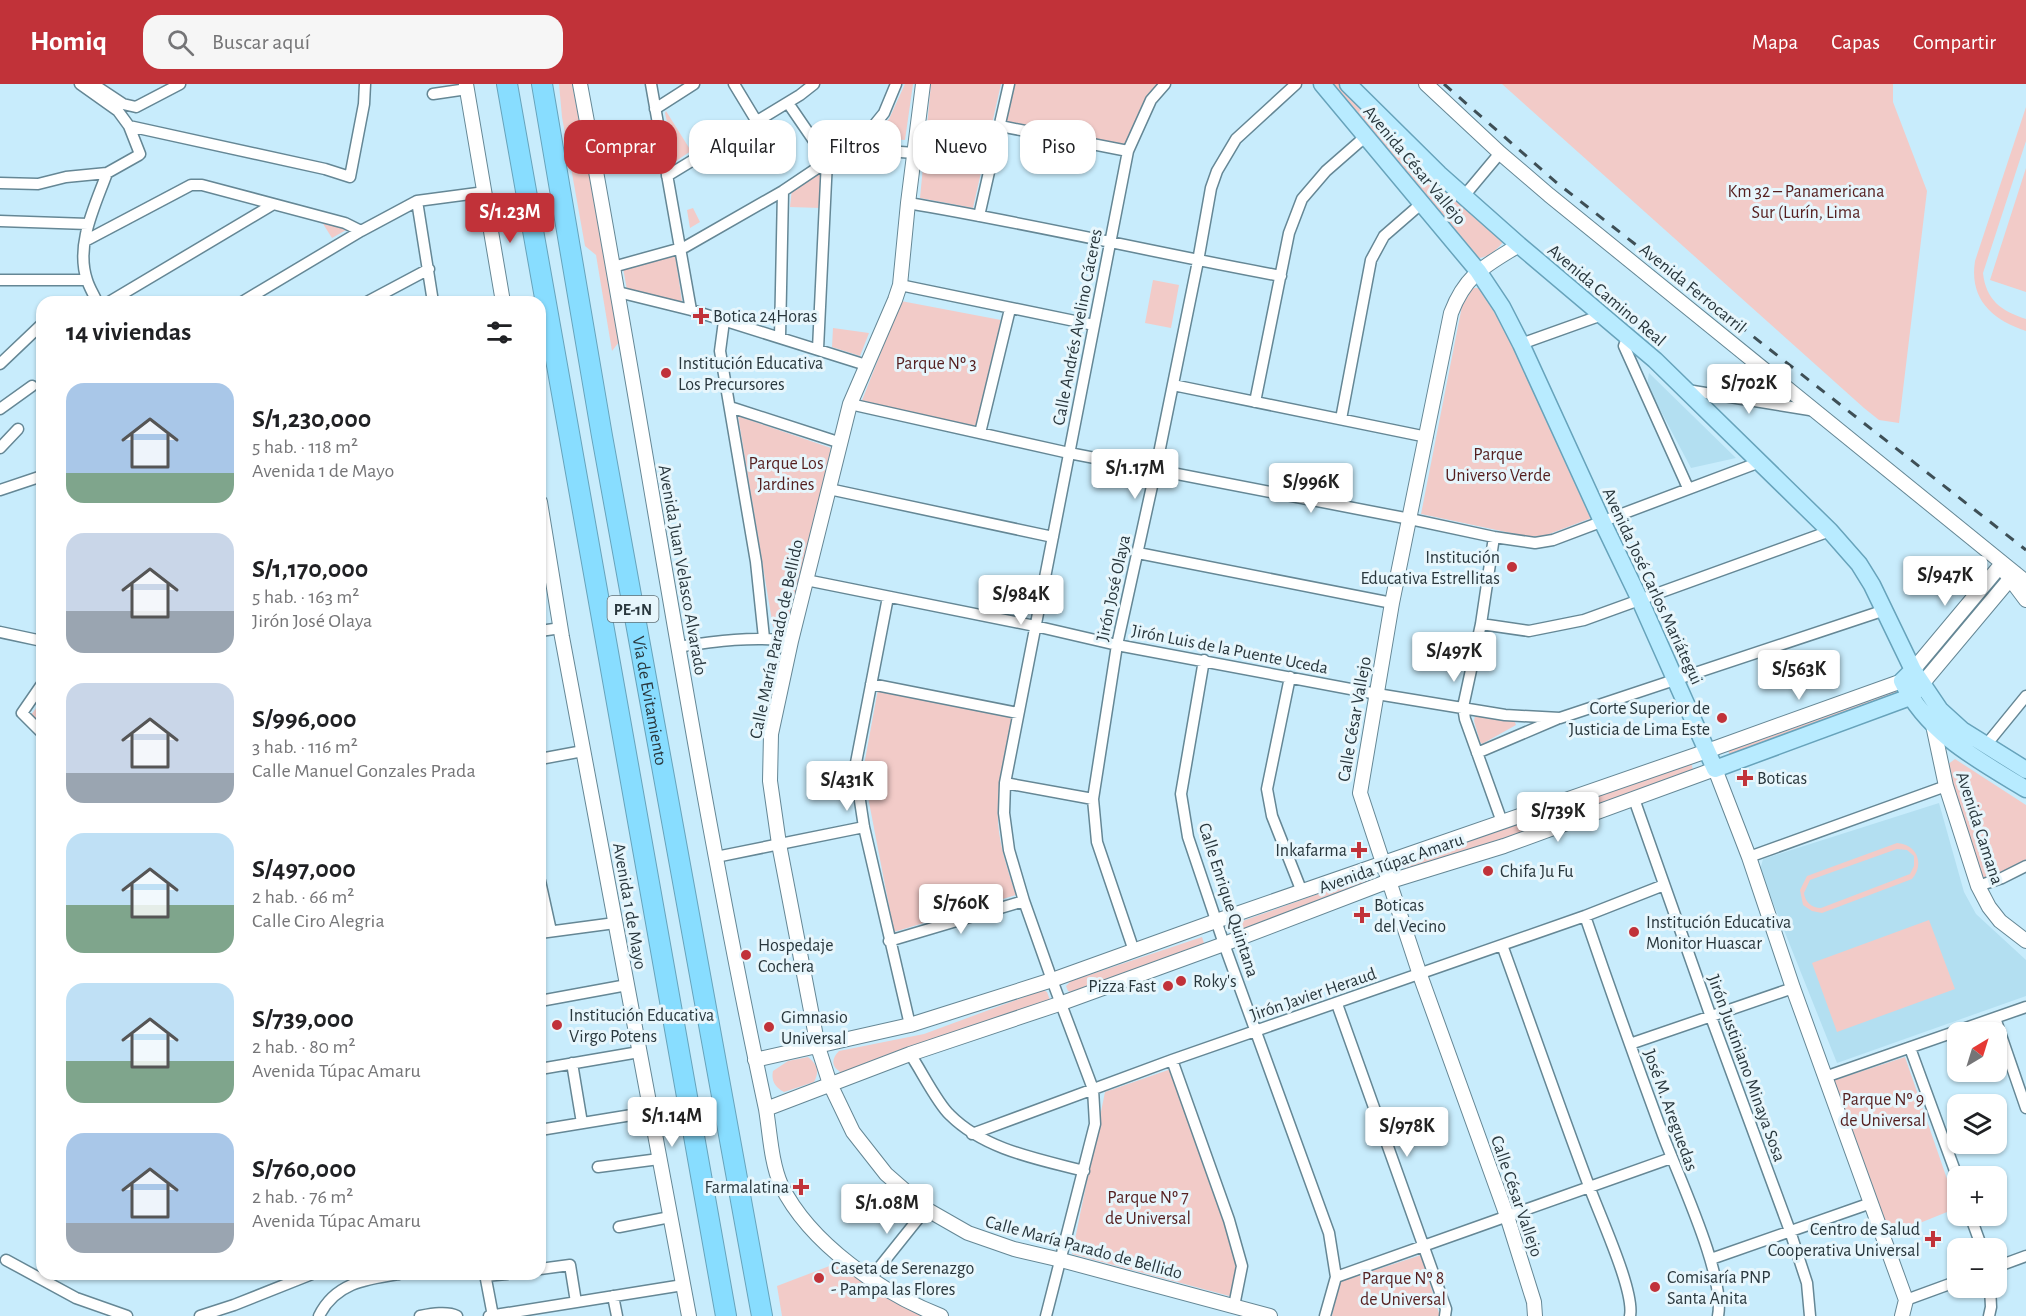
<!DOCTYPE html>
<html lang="es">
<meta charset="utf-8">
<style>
body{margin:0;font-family:"Alegreya Sans",sans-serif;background:#f6f6f6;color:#202124;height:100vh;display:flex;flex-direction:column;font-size:22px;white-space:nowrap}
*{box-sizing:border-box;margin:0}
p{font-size:20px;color:#757577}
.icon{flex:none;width:33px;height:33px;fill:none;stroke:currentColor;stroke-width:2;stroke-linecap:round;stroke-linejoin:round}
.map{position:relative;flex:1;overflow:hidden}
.sheet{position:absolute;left:36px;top:212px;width:510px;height:984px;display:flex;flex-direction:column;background:#fff;border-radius:18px;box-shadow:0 2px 4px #0004}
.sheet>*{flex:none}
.top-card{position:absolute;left:564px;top:36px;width:570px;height:54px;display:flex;gap:12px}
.needle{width:39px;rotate:38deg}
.buttons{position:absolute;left:1947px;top:938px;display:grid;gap:12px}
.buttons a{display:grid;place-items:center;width:60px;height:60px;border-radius:12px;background:#fff;box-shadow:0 2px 4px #0004;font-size:30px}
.price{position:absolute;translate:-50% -51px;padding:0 14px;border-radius:6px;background:#fff;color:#222;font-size:20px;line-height:39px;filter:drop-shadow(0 2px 3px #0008)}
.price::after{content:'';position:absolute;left:50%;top:36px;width:18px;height:14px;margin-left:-9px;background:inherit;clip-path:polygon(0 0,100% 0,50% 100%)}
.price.active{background:#c13239;color:#fff}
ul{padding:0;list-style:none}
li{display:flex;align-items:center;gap:18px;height:150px;padding:0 30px}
li span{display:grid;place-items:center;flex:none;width:168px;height:120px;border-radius:18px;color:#555}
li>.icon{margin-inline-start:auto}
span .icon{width:72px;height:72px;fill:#fffc;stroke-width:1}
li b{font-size:26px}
h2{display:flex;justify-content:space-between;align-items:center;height:72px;padding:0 30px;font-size:26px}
.chip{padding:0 21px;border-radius:18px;background:#fff;box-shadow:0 2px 4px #0004;font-size:21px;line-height:54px}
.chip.active{background:#c13239;color:#fff}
header{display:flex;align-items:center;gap:36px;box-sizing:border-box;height:84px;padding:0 30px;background:#c13239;color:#fff}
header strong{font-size:28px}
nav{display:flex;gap:33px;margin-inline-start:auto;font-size:21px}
.search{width:420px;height:54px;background:#f6f6f6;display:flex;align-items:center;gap:15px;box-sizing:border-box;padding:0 21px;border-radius:18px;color:#757577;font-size:22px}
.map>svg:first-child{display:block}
.built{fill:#b3dff1}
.green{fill:#f2cbc8;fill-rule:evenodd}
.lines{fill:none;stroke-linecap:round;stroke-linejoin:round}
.minor-casing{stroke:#658795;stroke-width:13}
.tertiary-casing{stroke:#658795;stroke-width:16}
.primary-casing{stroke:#67a3bb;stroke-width:19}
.motorway-casing{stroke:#67a3bb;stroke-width:22}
.minor{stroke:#fff;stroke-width:10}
.tertiary{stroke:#fff;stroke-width:14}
.primary{stroke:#b8ebff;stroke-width:16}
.motorway{stroke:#8df;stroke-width:20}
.rail{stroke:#3e4f56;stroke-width:3;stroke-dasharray:10 10;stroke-linecap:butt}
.poi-dot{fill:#c13239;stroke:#e7f6fc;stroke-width:2}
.labels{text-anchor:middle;stroke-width:6;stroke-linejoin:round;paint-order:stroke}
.shield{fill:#e7f6fc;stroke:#627076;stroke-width:1.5}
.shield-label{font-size:16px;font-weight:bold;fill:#29373d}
.street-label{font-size:18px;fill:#29373d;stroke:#e7f6fc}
.park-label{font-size:18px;fill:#551f1f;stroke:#e7f6fc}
.poi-label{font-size:18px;fill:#29373d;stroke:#e7f6fc;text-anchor:start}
</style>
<header>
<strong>Homiq</strong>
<div class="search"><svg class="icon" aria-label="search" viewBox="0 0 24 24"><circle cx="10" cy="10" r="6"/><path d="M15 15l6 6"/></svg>Buscar aquí</div>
<nav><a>Mapa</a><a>Capas</a><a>Compartir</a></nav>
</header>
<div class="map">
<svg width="2026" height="1232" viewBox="0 0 2026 1232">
<rect width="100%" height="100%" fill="#c8ecfc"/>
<!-- built -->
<path class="built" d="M1649,289L1736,374L1691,384L1647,301Z
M1939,719L1964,808L1976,830L2026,876V912L1837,979L1760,786L1763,775Z"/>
<!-- green -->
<path class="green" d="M559,0H572L605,168L619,258L612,267L596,171L585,162L562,33Z
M905,0H913L905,56L870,53L889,35Z
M931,0H1001L973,124L920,114Z
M1015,0H1160L1146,15L1123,64L1006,41Z
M1330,0H1340L1410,69L1500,153L1503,158C1497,166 1486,175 1476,174Z
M1502,0H1893V18L1927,107L1899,339L1879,336L1864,324Z
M2026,23V57L1983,189C1986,216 2001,227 2026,235V247C1992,236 1969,215 1975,177Z
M666,27L691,67L676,77L665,29Z
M2026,84V208L1990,196Z
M821,88V124L790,123L792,104Z
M693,124L700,138L690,144L687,126Z
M320,135L345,145L346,146L332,154Z
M675,170L682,217L680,219L643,208L627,206L623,184Z
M1153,196L1179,201L1171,244L1145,239Z
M1473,204H1479L1504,244L1594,433L1544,452H1525L1421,430L1462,222Z
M901,217L1001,236L977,343L861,319Z
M833,244L869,249L860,272L832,263Z
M738,332L831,364L789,543H773Z
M1998,494L2002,495L2001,499L1929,581H1926L1924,579Z
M1900,604L1906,610L1730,674L1728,664Z
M878,605L1012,632C1005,670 994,709 999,748C1002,769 1009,790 1016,811L894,848L863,687Z
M42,616V641L31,631Z
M1475,631L1514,636L1516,641L1482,660L1480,658L1474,637Z
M1955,675L2026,721V775L2006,788L1983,798L1947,681Z
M1691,678L1693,686L1406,790L1403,780Z
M1897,759C1917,760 1925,780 1912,795L1822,829L1812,827L1803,821L1800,806L1807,792ZM1897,765L1907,766L1914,772V782L1910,790L1821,824C1812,824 1805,818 1804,809L1810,796Z
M1365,793L1368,802L1241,849L1237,839Z
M1929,836L1955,905L1837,948L1812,879Z
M1202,853L1205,862L1073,909L1068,907L1066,902L1071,897Z
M1043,906L1047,908L1050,916L1047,919L842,989C831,983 831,975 839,967L924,950Z
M808,973C817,980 820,987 814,998L784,1008C775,1003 771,997 773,987L788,977Z
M1905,973L1957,1124L1890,1151L1832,997Z
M1171,985L1240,1187L1233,1213L1072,1170L1105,1008Z
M1421,1171L1440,1232H1332L1339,1198Z
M840,1178L891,1216L924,1232H782L777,1202Z"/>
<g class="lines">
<!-- minor casing -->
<g class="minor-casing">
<path id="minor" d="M93,0L123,20L136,23L180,0
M651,0L691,226
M734,0L757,38
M433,10L467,5
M788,19L827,76L818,265
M655,25L694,0
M129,42L325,85L350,93L364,20L365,0
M1000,42L1128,67
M847,64L914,69
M667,92L800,11L814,0
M0,99L38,100L66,93L107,89L139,71L140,70L129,42L118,27L80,0
M1464,112L1500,69
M417,117L433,218
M908,119C1033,140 1156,169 1281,192
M979,132L1009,0
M0,137L88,140
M85,157L191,101H202L345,139L361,147
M613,183L685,163L783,107L856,58L871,45L884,29L896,0
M0,196H87
M900,201L1094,241
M618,208L691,226L866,281
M97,218C94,211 89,203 87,196C75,161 95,122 107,89
M109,218L272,121
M242,218L361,147L417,117L485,108
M367,218L429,185
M724,237L720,267L756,478L764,554
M1628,252L1624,262L1688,404
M780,253L783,107
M1521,260L1602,231
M0,280L42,240
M1173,301L1427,353
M1687,306L1816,327
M1255,318L1289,149L1302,115L1326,87L1366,52
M850,320L1069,369L1410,435L1494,453L1535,459L1553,456L1760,378
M730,323L841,359
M0,325L32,302
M1341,335L1371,176L1384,152L1422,119
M980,349L1010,225
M0,364L18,345
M829,405L1053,453
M0,406L42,392
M1494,453L1481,540L1463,623L1465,635L1502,738
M1138,469L1392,519
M806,496L1035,542L1117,561L1377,610L1505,631L1560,634L1885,526
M888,513L855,684L864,743L910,941
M1481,540L1529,547L1584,536L1830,447
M540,547L561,544
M0,548L42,557
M678,563C716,557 753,552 791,557
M1204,576L1181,710L1188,753L1224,860L1329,1149L1336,1193L1325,1232
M1290,593L1267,705L1272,732L1302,808
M42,600L22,629L42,649
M871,600L1018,629
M1986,661L2026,612
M1477,669L1557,635
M540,675L583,667
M1005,699L1093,715
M1634,715L1711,933L1790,1147L1807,1199L1810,1232
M716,773L864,743
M1749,773L1946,702
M540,797L551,847
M1978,802L2002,794L2026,782
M1585,832C1610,905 1636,978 1663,1051C1678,1092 1726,1192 1718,1232
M540,849L615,839
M889,857L1024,817
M1502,861C1531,941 1559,1022 1589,1102C1599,1130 1635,1207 1630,1232
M1134,867L1097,758L1093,715L1117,561L1156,384L1198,177L1211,104L1217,87L1236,55L1296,0
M540,917L627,901
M1337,920L1446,1225L1445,1232
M1995,934L2026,1024
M1630,960L1793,904
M1910,964L1958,1095
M910,970C921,986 937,1019 950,1031C985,1066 1038,1075 1084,1087
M1172,976L1229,1136L1242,1182L1234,1222
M572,979L582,1039
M540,985L639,968
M1825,993L2026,923
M540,1046L650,1028
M972,1050L1172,976L1585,832L1664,801
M598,1083L659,1075
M1970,1131L1982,1164
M619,1143L670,1133
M1711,1175L1871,1119
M6,1176L76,1214L127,1232
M1996,1183L2026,1172
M540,1185L570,1181L576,1218
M485,1190L493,1232
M485,1192L507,1190
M1336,1193L1671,1074
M870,1195L926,1125
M613,1212L617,1232
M1906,1216L1958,1197
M200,1232L234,1221L312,1190
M319,1232C335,1199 366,1195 399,1190
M420,1232C431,1230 447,1227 457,1232
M489,1232L683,1201
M1046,1232L1095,1040L1093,1005L1052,896L1024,817L1009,766L1004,729L1005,699L1128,67L1151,16L1165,0
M1989,1232L1991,1223L1990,1203"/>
</g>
<!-- tertiary casing -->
<g class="tertiary-casing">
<path id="tertiary" d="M466,0L503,218
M580,0C644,341 693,685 766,1025C770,1049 771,1078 781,1101C810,1160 882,1209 941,1232
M923,0L908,119L900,201L895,216L850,320L791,557L771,650L770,697L779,760L818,963L830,1000L853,1048L886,1090L926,1125L968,1149L1014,1165L1061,1176L1270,1232
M1426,0L1500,69L1549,111L2026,498
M1519,161C1485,182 1466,190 1451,229L1392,519L1360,709L1420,891L1507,1132L1534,1218L1535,1232
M540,418L562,553L689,1232
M2005,488L2026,516
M1913,586L2000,482
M1922,600L2015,489
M1935,636L1933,641L1946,702L1978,802L1989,823L2000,837L2026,857
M755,976L910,941L1052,896L1216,837L1707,667L1902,597
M766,1025L910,970L1062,919L1224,860L1381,800L1504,762L1715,685L1749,773L1793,904L1906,1216L1902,1232"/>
</g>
<!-- primary casing -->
<g class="primary-casing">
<path id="primary" d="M1322,0L1478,187L1502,223L1521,260L1602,437L1639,514L1715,685L1910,613L1922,600
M1348,0L1439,90L1519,161L1655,276L1830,447L1859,480L1872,501L1913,586L1940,626L1962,646L2026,686
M1913,586L1902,597C1928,650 1978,676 2026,705"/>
</g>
<!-- motorway casing -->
<g class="motorway-casing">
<g id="motorway">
<path d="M507,0L726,1232"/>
<path id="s1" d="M542,0L602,352L762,1232"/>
</g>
</g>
<!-- minor -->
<use href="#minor" class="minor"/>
<!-- tertiary -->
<use href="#tertiary" class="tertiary"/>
<!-- primary -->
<use href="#primary" class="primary"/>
<!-- motorway -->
<use href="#motorway" class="motorway"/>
<!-- rail -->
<path class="rail" d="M1444,0L1557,99L2026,466"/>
</g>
<!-- markers -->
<g class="poi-dot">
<path d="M698 223h6v6h6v6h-6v6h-6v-6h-6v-6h6z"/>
<circle cx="666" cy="289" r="6"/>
<circle cx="1512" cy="483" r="6"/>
<circle cx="1722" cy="634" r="6"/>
<path d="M1742 685h6v6h6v6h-6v6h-6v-6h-6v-6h6z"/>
<path d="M1356 757h6v6h6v6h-6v6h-6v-6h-6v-6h6z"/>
<circle cx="1488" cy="787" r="6"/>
<path d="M1359 822h6v6h6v6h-6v6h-6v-6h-6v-6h6z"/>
<circle cx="1634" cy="848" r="6"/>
<circle cx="746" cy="871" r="6"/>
<circle cx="1181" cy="897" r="6"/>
<circle cx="1168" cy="902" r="6"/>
<circle cx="557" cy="941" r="6"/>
<circle cx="769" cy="943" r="6"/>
<path d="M798 1094h6v6h6v6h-6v6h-6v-6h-6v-6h6z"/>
<path d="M1930 1146h6v6h6v6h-6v6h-6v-6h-6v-6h6z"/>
<circle cx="819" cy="1194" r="6"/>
<circle cx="1655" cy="1203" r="6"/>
</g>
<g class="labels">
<!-- shield labels -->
<rect class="shield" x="607.5" y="512" width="51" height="26" rx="4.5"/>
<g class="shield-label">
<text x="633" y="531">PE-1N</text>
</g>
<!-- street labels -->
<g class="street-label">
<text transform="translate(1415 81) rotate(50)" y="6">Avenida César Vallejo</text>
<text transform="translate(1693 204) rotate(39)" y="6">Avenida Ferrocarril</text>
<text transform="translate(1607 211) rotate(40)" y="6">Avenida Camino Real</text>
<text transform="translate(1077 243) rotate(-79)" y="6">Calle Andrés Avelino Cáceres</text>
<text transform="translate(683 486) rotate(80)" y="6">Avenida Juan Velasco Alvarado</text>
<text transform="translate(1653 502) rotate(65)" y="6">Avenida José Carlos Mariátegui</text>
<text transform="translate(1113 504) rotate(-78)" y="6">Jirón José Olaya</text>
<text transform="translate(776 555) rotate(-78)" y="6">Calle María Parado de Bellido</text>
<text transform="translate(1230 565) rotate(11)" y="6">Jirón Luis de la Puente Uceda</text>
<text dy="6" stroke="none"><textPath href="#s1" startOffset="626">Vía de Evitamiento</textPath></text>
<text transform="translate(1354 635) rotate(-80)" y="6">Calle César Vallejo</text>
<text transform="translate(1980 744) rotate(72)" y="6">Avenida Camana</text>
<text transform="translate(1391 779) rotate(-19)" y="6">Avenida Túpac Amaru</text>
<text transform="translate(1229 816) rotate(72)" y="6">Calle Enrique Quintana</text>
<text transform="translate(630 822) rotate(80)" y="6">Avenida 1 de Mayo</text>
<text transform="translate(1313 910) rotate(-19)" y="6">Jirón Javier Heraud</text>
<text transform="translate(1747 984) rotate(70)" y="6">Jirón Justiniano Minaya Sosa</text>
<text transform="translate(1671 1026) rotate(70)" y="6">José M. Areguedas</text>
<text transform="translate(1517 1112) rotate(71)" y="6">Calle César Vallejo</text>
<text transform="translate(1084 1163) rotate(15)" y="6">Calle María Parado de Bellido</text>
</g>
<!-- park labels -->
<g class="park-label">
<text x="1806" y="113">Km 32 – Panamericana<tspan x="1806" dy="21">Sur (Lurín, Lima</tspan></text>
<text x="936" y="285">Parque Nº 3</text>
<text x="1498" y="376">Parque<tspan x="1498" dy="21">Universo Verde</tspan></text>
<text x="786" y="385">Parque Los<tspan x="786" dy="21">Jardines</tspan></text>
<text x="1883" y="1021">Parque Nº 9<tspan x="1883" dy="21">de Universal</tspan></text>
<text x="1148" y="1119">Parque Nº 7<tspan x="1148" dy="21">de Universal</tspan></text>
<text x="1403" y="1200">Parque Nº 8<tspan x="1403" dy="21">de Universal</tspan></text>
</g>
<!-- poi labels -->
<g class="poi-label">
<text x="713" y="238">Botica 24Horas</text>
<text x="678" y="285">Institución Educativa<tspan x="678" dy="21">Los Precursores</tspan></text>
<text x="1500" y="479" text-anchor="end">Institución<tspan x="1500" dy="21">Educativa Estrellitas</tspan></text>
<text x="1710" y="630" text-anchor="end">Corte Superior de<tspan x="1710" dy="21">Justicia de Lima Este</tspan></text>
<text x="1757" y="700">Boticas</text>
<text x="1347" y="772" text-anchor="end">Inkafarma</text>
<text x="1500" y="793">Chifa Ju Fu</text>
<text x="1374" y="827">Boticas<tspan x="1374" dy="21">del Vecino</tspan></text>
<text x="1646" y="844">Institución Educativa<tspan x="1646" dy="21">Monitor Huascar</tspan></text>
<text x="758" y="867">Hospedaje<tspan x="758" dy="21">Cochera</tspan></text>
<text x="1193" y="903">Roky's</text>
<text x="1156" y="908" text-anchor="end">Pizza Fast</text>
<text x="569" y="937">Institución Educativa<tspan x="569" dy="21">Virgo Potens</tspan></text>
<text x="781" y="939">Gimnasio<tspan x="781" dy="21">Universal</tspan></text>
<text x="789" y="1109" text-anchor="end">Farmalatina</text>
<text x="1920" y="1151" text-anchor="end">Centro de Salud<tspan x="1920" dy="21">Cooperativa Universal</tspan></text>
<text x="831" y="1190">Caseta de Serenazgo<tspan x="831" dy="21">- Pampa las Flores</tspan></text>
<text x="1667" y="1199">Comisaría PNP<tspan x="1667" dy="21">Santa Anita</tspan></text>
</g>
</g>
</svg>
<div class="buttons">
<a><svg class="needle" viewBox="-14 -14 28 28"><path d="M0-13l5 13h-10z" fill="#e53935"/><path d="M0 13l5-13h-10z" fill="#757577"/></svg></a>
<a><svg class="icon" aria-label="layers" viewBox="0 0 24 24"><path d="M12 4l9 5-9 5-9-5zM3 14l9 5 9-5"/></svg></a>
<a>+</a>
<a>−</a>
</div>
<b class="price active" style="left:510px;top:160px">S/1.23M</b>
<b class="price" style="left:1749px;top:331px">S/702K</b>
<b class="price" style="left:1135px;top:416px">S/1.17M</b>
<b class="price" style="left:1311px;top:430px">S/996K</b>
<b class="price" style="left:1945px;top:523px">S/947K</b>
<b class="price" style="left:1021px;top:542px">S/984K</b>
<b class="price" style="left:1454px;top:599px">S/497K</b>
<b class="price" style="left:1799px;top:617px">S/563K</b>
<b class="price" style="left:847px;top:728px">S/431K</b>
<b class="price" style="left:1558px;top:759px">S/739K</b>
<b class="price" style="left:961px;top:851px">S/760K</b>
<b class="price" style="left:672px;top:1064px">S/1.14M</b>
<b class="price" style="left:1407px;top:1074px">S/978K</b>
<b class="price" style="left:887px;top:1151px">S/1.08M</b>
<div class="top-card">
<a class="chip active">Comprar</a>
<a class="chip">Alquilar</a>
<a class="chip">Filtros</a>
<a class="chip">Nuevo</a>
<a class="chip">Piso</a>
</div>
<section class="sheet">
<h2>14 viviendas<svg class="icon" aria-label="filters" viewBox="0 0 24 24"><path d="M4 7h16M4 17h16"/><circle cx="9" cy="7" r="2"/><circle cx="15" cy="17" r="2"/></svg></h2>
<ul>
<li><span style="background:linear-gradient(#a9c7e8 75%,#7fa58c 0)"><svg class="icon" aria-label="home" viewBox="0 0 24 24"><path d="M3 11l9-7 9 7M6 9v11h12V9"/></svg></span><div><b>S/1,230,000</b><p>5 hab. · 118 m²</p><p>Avenida 1 de Mayo</p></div></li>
<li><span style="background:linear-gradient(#c9d6e8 65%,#9aa5b1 0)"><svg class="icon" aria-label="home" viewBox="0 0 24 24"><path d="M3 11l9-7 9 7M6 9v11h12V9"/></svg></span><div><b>S/1,170,000</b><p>5 hab. · 163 m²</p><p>Jirón José Olaya</p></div></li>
<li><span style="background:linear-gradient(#c9d6e8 75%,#9aa5b1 0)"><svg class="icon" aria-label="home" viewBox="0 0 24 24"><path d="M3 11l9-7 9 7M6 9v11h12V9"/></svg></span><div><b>S/996,000</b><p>3 hab. · 116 m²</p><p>Calle Manuel Gonzales Prada</p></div></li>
<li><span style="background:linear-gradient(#bfe0f5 60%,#7fa58c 0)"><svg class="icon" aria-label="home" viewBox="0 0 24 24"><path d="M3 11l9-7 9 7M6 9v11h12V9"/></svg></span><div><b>S/497,000</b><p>2 hab. · 66 m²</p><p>Calle Ciro Alegria</p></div></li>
<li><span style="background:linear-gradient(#bfe0f5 65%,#7fa58c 0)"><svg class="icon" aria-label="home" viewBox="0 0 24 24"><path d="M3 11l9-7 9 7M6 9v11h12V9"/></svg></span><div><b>S/739,000</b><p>2 hab. · 80 m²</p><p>Avenida Túpac Amaru</p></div></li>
<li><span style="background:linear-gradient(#a9c7e8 75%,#9aa5b1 0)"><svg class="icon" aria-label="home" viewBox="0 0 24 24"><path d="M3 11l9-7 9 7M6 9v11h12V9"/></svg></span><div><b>S/760,000</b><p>2 hab. · 76 m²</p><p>Avenida Túpac Amaru</p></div></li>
</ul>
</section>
</div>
